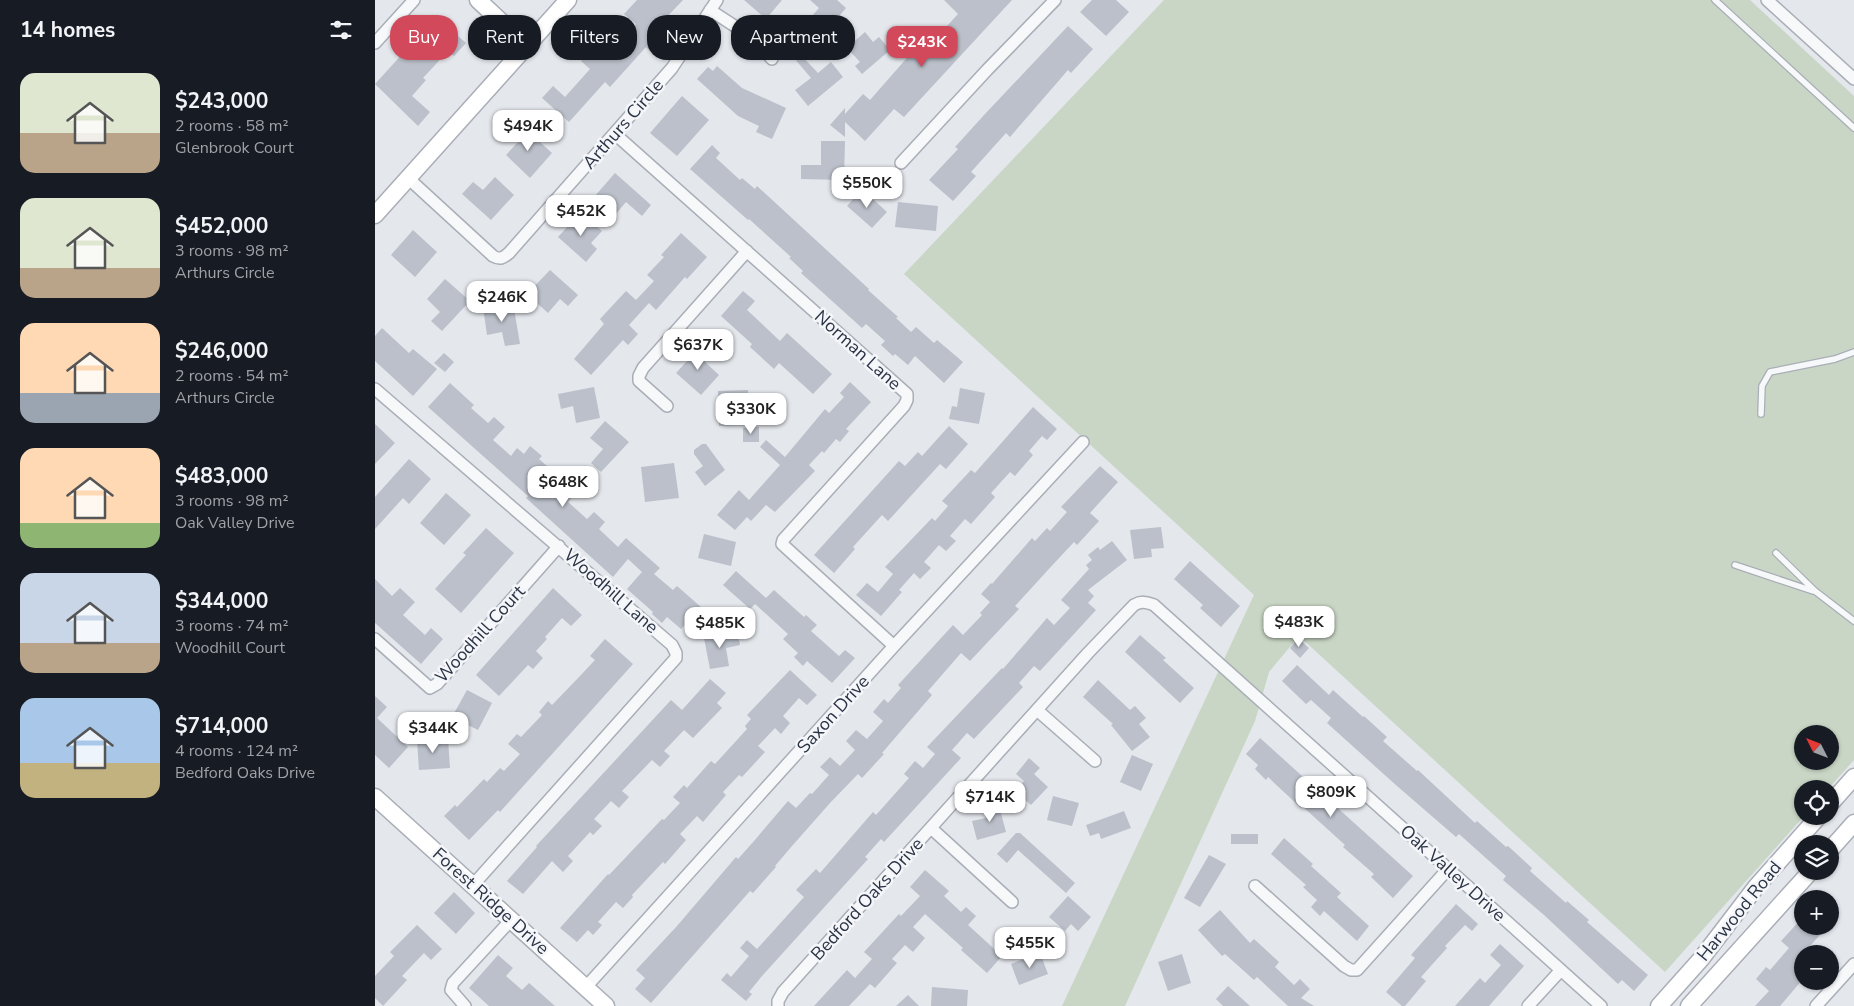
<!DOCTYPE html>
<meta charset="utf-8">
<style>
body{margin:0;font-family:"Nunito Sans",sans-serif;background:#20242c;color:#f1f3f6;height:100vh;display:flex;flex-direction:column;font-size:19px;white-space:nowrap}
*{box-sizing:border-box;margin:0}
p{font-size:16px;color:#9ea1a6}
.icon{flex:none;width:28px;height:28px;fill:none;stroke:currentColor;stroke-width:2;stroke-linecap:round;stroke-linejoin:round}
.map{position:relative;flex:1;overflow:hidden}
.panel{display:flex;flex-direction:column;background:#171b24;width:375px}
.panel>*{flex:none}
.guide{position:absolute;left:15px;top:15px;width:475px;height:45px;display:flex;gap:10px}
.needle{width:32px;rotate:312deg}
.buttons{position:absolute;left:1419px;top:725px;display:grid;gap:10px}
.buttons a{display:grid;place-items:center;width:45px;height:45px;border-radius:50%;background:#171b24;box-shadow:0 1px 4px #0004;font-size:25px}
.price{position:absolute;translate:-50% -42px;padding:0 11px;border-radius:10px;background:#fff;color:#222;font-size:16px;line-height:32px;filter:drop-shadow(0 1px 2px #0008)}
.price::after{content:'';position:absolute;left:50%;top:30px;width:15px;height:11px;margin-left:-8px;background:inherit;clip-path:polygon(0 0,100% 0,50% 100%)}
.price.current{background:#d1495b;color:#fff}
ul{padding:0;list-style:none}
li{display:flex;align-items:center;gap:15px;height:125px;padding:0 20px}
li span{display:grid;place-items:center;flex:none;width:140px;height:100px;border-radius:15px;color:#555}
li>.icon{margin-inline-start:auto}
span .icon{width:60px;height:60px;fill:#fffc;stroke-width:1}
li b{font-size:21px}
h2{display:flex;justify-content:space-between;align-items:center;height:60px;padding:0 20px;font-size:21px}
.tag{padding:0 18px;border-radius:20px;background:#171b24;box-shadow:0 1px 4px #0004;font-size:18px;line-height:45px}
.tag.current{background:#d1495b;color:#fff}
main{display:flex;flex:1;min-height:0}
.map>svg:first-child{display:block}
.green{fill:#c9d6c5;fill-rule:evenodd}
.building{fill:#bbc0ca}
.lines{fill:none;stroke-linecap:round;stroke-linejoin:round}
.lane-casing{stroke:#a9aeb7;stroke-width:8}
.street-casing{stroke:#a9aeb7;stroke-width:14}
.secondary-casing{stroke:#a9aeb7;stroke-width:19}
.lane{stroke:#f7f8fa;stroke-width:5.5}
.street{stroke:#f7f8fa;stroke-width:11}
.secondary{stroke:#fff;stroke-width:16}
.labels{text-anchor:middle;stroke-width:5;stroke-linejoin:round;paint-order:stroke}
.street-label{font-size:18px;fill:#2b3445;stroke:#f4f6f9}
</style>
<main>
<section class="panel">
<h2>14 homes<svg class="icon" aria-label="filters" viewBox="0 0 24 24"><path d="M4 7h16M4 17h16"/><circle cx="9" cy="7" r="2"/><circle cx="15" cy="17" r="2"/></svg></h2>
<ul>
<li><span style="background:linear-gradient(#dfe7d0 60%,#b9a48a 0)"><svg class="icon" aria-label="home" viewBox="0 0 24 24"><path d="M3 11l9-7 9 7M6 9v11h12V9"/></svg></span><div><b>$243,000</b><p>2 rooms · 58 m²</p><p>Glenbrook Court</p></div></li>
<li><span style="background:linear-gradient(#dfe7d0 70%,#b9a48a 0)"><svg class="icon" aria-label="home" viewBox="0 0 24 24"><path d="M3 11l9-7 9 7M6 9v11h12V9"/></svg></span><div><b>$452,000</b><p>3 rooms · 98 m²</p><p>Arthurs Circle</p></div></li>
<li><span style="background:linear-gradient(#ffd9b3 70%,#9aa5b1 0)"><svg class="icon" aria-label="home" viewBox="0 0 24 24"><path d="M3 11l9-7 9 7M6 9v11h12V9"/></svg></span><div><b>$246,000</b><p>2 rooms · 54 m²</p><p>Arthurs Circle</p></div></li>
<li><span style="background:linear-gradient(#ffd9b3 75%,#8fb573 0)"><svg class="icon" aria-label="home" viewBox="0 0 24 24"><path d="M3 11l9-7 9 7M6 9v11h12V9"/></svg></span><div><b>$483,000</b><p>3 rooms · 98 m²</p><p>Oak Valley Drive</p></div></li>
<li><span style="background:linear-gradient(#c9d6e8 70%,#b9a48a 0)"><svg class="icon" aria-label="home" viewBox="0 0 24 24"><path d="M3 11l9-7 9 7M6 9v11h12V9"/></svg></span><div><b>$344,000</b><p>3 rooms · 74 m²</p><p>Woodhill Court</p></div></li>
<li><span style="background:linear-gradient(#a9c7e8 65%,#c2b280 0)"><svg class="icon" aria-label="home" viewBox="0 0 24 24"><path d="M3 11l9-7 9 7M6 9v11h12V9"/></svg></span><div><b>$714,000</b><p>4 rooms · 124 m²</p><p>Bedford Oaks Drive</p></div></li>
</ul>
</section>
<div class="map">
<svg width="1479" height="1006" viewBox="0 0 1479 1006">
<rect width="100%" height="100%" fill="#e4e7ec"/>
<!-- green -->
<path class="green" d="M789,0H1375L1479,96V760L1453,789H1428L1429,816L1290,972L924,636L894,672L880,721L750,1006H687L879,595L529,274ZM1428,734H1455V761H1428Z"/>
<!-- building -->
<path class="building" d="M262,0H308L288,21L295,28L275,51L271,47L235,87L230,82L194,122L167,98L178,86L190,97L215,69L206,61L220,45L229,53L241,39L245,42L261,24L249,14Z
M369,0H407L391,19Z
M435,0H462L471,8L465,15L474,23L453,46L445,39L453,31L437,16L444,8Z
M569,0H637L529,117L519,109L490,141L470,122V137L455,125L470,108V114L488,94L495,100L545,43L547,45L559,34L562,37L583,14Z
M717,0H741L754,12L731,36L705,12Z
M61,17L91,43L79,56L73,51L48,78L51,80L37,96L55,112L43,126L0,84Z
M693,26L718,49L696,73L693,70L635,137L631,133L596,172L601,176L578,201L554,180L583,149L580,147L610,114Z
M490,32L498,42L504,37L515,50L487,74L480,66L485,62L472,48Z
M425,54L443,73L456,62L468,77L433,106L420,90L436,78L419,58Z
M342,66L367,88L411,108L397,139L381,132L384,126L363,116L322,79L333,67L338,71Z
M307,96L334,120L302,156L275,133Z
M147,126L177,153L155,178L131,155L143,142L137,136Z
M446,141H470L469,180L426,179V165H446Z
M337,145L345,153L341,158L365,180L367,178L380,189L382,186L494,289L493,290L523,317L521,318L536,332L541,327L559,343L562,340L588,362L569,383L540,356L533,365L520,354L518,356L506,345L510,341L491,324L487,328L426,273L428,271L414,258L416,257L374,219L373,220L315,169Z
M240,173L276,205L267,216L251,202L240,215L219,197Z
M120,177L139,195L116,220L87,194L98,182L108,190Z
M487,189L512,212L497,228L472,206Z
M523,202L563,206L561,231L520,227Z
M206,212L227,231L216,243L222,249L211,262L183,237Z
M38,230L62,252L40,277L16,255Z
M306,233L332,257L312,279L310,277L281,310L274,303L254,325L263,334L253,345L248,340L216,375L199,359L229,324L225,319L251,291L261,300L279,281L272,275L289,257L286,255Z
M175,270L203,295L193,306L185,299L173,313L152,294Z
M70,279L95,301L67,331L56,321L65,312L52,299Z
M368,291L380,301L372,310L385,322L405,341L412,333L457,374L438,394L404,363L399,369L375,347L377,344L346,316Z
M138,303L145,344L130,346L127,332L112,335L108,307Z
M7,328L34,353L38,349L62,369L38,396L0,361V336Z
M327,345L337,354L330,362L344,375L326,395L301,373Z
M69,353L79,362L70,372L59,363Z
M475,382L496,402L471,429L474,431L465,442L461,439L449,453L447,451L434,465L440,471L400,512L391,505L376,521L372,517L360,530L342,515L364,490L374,500L405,465L385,447L391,440L410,457L450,409L454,413L469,397L465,393Z
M75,383L99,405L96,408L113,423L119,417L130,427L118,440L136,456L142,448L149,454L155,446L167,456L164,459L189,481L186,484L199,495L193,502L212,519L219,512L230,522L224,529L243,547L251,538L285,568L279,574L298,590L302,586L326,607L306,629L292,617L287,623L277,614L278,612L252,589L267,572L253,559L238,577L151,498L153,496L53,407Z
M219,387L225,418L201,423L198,406L186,409L183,394Z
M585,388L610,393L604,424L574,419L577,406L582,407Z
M373,390L374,425L344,426L343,391Z
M658,407L682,429L672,440L667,436L654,451L658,455L640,476L635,472L616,493L620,497L596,524L590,519L575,536L581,541L571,551L564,545L549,562L556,568L545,579L539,573L524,590L527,592L506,616L481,595L492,583L503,592L518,574L510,567L557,518L560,521L573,506L567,501L596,470L600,473Z
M230,421L254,442L226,472L216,463L228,449L215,438Z
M0,424L20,443L0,464Z
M574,426L593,444L571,469L565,464L513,521L507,515L478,547L480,549L459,573L439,555L524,461L530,466L543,452L547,456Z
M384,427V442H368V428Z
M327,444H331L350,470L330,486L320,472L328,466L319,454V450Z
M34,459L56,479L34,504L28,498L0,529V497Z
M299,463L304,498L270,502L266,467Z
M725,466L743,482L715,513L724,521L702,545L699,542L672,571L640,606L644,609L595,661L586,653L553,691L557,695L507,753L509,754L487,778L483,774L455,803L417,846L400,866L401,867L378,893L375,891L276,1003L260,989L270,978L261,970L302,926L361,857L363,859L379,841L413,801L421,808L435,793L437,794L454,775L445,767L455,757L465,766L480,750L471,741L481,730L492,739L508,721L498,712L509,699L513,703L526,688L523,685L578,625L588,635L607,615L605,613L615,602L606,594L616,583L617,584L657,538L660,541L672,528L675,531L692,512L686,507Z
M71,493L96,515L69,545L45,523Z
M786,527L789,548L776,549L777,557L759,559L755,530Z
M111,528L139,553L86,613L60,589L91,555L88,553Z
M329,534L361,542L356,566L323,558Z
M737,541L752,560L713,590L719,596L713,603L721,610L665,671L659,666L644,683L648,687L599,739L592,733L577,750L586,758L509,842L506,839L490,857L493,859L387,976L374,992L377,994L371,1001L346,980L352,973L356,977L374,956L365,948L372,940L382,949L429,897L421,890L441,869L445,873L498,812L501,815L534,778L529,774L540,761L548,768L560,754L552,747L627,668L628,669L672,618L679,625L695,608L686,600L714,569L711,565L717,560L713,555L723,547L725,550Z
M815,561L865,606L846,627L825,608L828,605L799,579Z
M361,571L391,598L399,590L429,617L431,615L442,625L436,631L464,656L470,650L480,658L457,683L432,661L428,666L419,657L423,653L408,639L413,634L380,604L375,609L348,585Z
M0,579L17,596L25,588L40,602L28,615L50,635L56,628L68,639L46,664L0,623Z
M178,588L207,615L196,626L187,618L170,637L172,639L161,651L168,658L158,669L153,665L124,696L101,675Z
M362,631L365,645L351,648L354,666L335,669L329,638Z
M765,635L791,658L788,660L819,688L805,703L750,652Z
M923,638L934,648L925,658L915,648Z
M230,639L258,664L125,812L123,810L94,840L69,816L80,805L82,807L109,779L112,782L125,768L129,771L145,754L133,744L142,734L146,737L167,715L164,712L173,701L177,705L205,676L220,660L215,656Z
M922,665L954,695L958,690L988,717L989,716L1012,737L1008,741L1042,771L1043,770L1100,823L1102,821L1131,847L1133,846L1157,868L1155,871L1191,903L1192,901L1214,920L1212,922L1273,975L1259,991L1247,980L1243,984L1169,915L1128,880L1131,876L1112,859L1084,834L1081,837L1022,786L952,723L956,718L936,700L931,704L907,681Z
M415,670L442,695L432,705L424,698L408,716L415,723L406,734L400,728L383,746L390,752L367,777L364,775L348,792L351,795L328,822L322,816L305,834L311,840L290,864L288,862L257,895L258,897L248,908L241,902L223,922L227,925L218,935L213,930L202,942L185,928L233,874L234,875L287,819L289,820L305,803L298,797L309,785L312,788L336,761L340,764L372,729L370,726L376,719L372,715Z
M335,679L351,693L342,703L347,708L318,738L309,730L289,751L295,756L285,767L277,760L247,791L254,797L244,808L236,801L219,819L227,826L218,835L215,832L193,856L198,861L188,872L177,861L148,894L132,881L162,847L161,846L296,700L307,710Z
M723,680L755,710L760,706L771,718L764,724L775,737L757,751L736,725L738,724L708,697Z
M92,690L117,703L103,730L77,717Z
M0,696L12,707L2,718L33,747L14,768L0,755Z
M73,738L75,768L44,770L42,740Z
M885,738L1038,876L1018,898L996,877L999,874L968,847L970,845L927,806L926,808L893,777L891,780L880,769L883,765L871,754Z
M757,755L778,764L766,791L745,782Z
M654,758L665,768L659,774L673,787L656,805L640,791L649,781L641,774Z
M678,796L704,803L697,826L672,820Z
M623,802L631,832L602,840L597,821L611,818L608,807Z
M749,811L756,828L726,839L724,833L715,836L711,825Z
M641,833H645L700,883L691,893L643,850L632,863L622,854Z
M856,834H883V844H856Z
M909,838L938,864L936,866L966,893L962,897L994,926L982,941L949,911L945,916L936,907L942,900L928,887L931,885L896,854Z
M834,855L851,864L825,907L809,898Z
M550,870L574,891L569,896L586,912L591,907L601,916L593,925L627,956L612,973L586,950L588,948L550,914L538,927L550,938L538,952L530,945L517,959L522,963L500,988L495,984L474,1006H439L472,970L480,978L497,959L489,952L524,914L526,916L545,896L535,887Z
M79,892L100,913L81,934L59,913Z
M693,896L716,917L703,931L696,924L690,931L674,917Z
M1081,904L1103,924L1097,931L1090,925L1070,946L1072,948L1046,977L1051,981L1030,1006H1027L1011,992L1040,958L1036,955Z
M845,910L875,943L879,939L904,962L900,967L919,985L925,979L935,989L926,998L939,1006H913L882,977L879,980L850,954L847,956L823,930Z
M1428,917V926H1453L1435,946L1437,948L1432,954H1428V979L1405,1006H1380L1394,991L1381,979L1391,967L1395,970L1414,948L1406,941Z
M42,925L67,949L56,960L49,953L27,976L32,980L8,1006L0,998V976L19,956L15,952Z
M1125,944L1149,966L1114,1006H1080L1105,978L1110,983L1126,965L1115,955Z
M665,953L673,974L644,985L636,964Z
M807,954L816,983L793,991L783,962Z
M123,955L138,968L131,976L147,990L154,983L180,1006H114L94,988Z
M853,986L875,1006H848L841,999Z
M557,987L593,990L592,1006H556Z
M533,995L544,1006H521Z"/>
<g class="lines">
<!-- lane casing -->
<g class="lane-casing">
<path id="lane" d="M1340,0L1479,128
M1386,414L1387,386L1395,372L1460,359L1479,352
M1401,553L1440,591L1479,621
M1360,565L1438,591"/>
</g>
<!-- street casing -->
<g class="street-casing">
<path id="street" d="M1392,0L1479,79
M335,10L378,38L397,59
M0,43L39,0
M240,134L532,394V400L529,406L408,540L407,544L519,646
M526,163L612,70L680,0
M33,178L118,256C125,260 128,258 134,253L297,68L342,0
M0,389L297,645L301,653V658L98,885
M292,406L264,381V376L268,368L372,251
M0,639L55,688L62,684L184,546
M662,710L720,761
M556,828L637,902
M880,886L969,966L976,970H982L1073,869
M211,987L519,646L708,442
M90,1006L76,990L78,983L136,920
M403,1006V1001L408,992L713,653L759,605C766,601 771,602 779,605L1226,1006
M1153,1006L1186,970
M1441,1006L1479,964"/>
</g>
<!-- secondary casing -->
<g class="secondary-casing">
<path id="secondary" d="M103,0L152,46
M0,215L193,0
M0,797L231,1006
M1455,804L1479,777
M1455,850L1479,823
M1284,1006L1326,959L1381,887L1444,816
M1314,1006L1436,871"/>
</g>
<!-- lane -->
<use href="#lane" class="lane"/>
<!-- street -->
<use href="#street" class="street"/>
<!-- secondary -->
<use href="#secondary" class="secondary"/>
</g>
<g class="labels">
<!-- street labels -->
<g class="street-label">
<text transform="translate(248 124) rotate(-49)" y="6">Arthurs Circle</text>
<text transform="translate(483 350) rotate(42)" y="6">Norman Lane</text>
<text transform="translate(236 591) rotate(41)" y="6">Woodhill Lane</text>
<text transform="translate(105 634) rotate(-48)" y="6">Woodhill Court</text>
<text transform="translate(458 714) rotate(-48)" y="6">Saxon Drive</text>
<text transform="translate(1078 873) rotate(42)" y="6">Oak Valley Drive</text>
<text transform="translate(492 899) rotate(-48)" y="6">Bedford Oaks Drive</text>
<text transform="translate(116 901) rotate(42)" y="6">Forest Ridge Drive</text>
<text transform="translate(1364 911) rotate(-51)" y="6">Harwood Road</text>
</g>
</g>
</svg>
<div class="buttons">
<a><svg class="needle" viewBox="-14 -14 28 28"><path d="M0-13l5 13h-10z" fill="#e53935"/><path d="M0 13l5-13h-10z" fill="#9ea1a6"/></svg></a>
<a><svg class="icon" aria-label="locate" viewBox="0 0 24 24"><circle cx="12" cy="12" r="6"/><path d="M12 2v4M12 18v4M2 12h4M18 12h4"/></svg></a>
<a><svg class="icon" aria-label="layers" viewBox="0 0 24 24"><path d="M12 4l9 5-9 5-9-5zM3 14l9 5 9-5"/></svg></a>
<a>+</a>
<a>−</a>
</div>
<b class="price current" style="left:547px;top:68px">$243K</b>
<b class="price" style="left:153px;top:152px">$494K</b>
<b class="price" style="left:492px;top:209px">$550K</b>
<b class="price" style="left:206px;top:237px">$452K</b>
<b class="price" style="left:127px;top:323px">$246K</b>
<b class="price" style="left:323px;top:371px">$637K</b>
<b class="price" style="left:376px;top:435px">$330K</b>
<b class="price" style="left:188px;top:508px">$648K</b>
<b class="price" style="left:924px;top:648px">$483K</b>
<b class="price" style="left:345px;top:649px">$485K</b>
<b class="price" style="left:58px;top:754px">$344K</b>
<b class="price" style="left:956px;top:818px">$809K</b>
<b class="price" style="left:615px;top:823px">$714K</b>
<b class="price" style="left:655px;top:969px">$455K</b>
<div class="guide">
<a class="tag current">Buy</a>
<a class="tag">Rent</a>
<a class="tag">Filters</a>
<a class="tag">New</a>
<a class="tag">Apartment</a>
</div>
</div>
</main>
